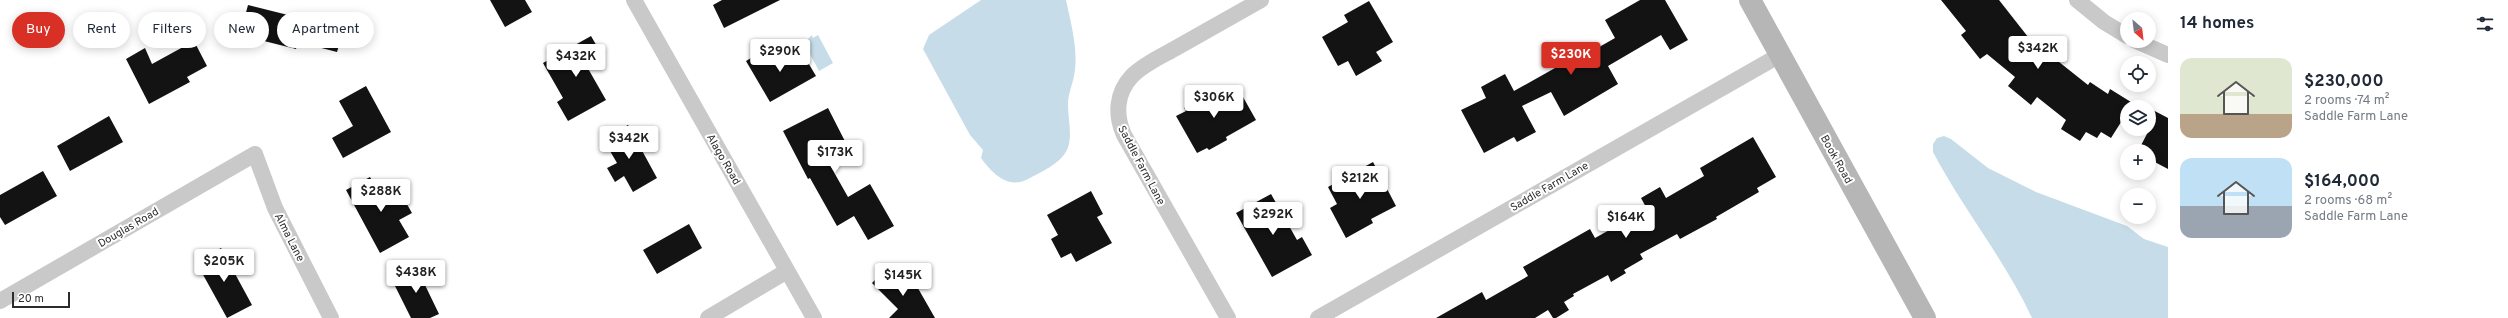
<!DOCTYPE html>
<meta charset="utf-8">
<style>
body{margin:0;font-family:Overpass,sans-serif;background:#f2f2f3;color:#1f2937;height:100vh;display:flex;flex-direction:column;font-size:15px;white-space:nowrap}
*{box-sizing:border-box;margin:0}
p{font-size:13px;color:#747a83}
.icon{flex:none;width:22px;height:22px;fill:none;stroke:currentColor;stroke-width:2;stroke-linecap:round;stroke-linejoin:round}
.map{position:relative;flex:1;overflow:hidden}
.panel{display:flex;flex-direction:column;background:#fff;width:340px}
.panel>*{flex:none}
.hud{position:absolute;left:12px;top:12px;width:380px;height:36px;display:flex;gap:8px}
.needle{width:26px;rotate:152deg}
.buttons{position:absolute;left:2120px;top:12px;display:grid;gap:8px}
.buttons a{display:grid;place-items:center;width:36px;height:36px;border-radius:50%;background:#fff;box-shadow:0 2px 10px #0003;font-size:20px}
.scale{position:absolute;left:12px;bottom:10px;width:58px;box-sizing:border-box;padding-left:4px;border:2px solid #2c2c2c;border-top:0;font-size:11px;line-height:14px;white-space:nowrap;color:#2c2c2c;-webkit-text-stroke:3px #fff;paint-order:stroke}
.price{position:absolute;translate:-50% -34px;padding:0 9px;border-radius:4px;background:#fff;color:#222;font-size:13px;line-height:26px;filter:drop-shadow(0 1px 2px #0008)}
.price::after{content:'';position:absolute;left:50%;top:24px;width:12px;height:9px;margin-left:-6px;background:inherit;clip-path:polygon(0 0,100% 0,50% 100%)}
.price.selected{background:#d93025;color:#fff}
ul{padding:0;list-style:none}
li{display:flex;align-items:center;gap:12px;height:100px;padding:0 12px}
li span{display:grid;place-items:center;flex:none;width:112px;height:80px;border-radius:12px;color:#555}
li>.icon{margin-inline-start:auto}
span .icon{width:48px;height:48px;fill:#fffc;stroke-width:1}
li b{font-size:17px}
h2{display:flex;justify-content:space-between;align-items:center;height:48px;padding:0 12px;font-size:17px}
.tag{padding:0 14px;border-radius:18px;background:#fff;box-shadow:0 2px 10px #0003;font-size:14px;line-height:36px}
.tag.selected{background:#d93025;color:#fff}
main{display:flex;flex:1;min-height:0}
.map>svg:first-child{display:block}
.water{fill:#c6dde9}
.building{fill:#131313}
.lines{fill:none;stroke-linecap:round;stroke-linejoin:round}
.street{stroke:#c9c9c9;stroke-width:16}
.secondary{stroke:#b6b6b6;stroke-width:22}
.labels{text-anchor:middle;stroke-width:4;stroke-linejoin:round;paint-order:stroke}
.street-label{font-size:11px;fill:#2c2c2c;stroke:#fff}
</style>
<main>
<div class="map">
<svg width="2168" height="318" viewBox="0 0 2168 318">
<rect width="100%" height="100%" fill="#fff"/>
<!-- water -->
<path class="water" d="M981,0H1066C1071,24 1079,51 1074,76C1072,86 1068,94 1068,105C1068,119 1073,137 1067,150C1060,164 1041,172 1028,179C1008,190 992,173 981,158L983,150L970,135L923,49L929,35Z
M812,35L813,38L818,35L833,63L819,71L804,43Z
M1944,136L1951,139L1988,168L2036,192L2127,226L2144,239L2168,247V318H2032C2005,260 1963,209 1933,152V144L1937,138Z"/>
<!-- building -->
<path class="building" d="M490,0H525L532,12L505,27Z
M722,0H780L724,28L713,5Z
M1640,0H1665L1688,40L1670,50L1661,35L1608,66L1618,84L1564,116L1551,92L1522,106L1536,132L1517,142L1514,137L1484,153L1461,110L1486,98L1481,87L1505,74L1514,91L1571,59L1573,62L1615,38L1605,20Z
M1941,0H1999L2032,42L2035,38L2051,51L2049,54L2088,85L2090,82L2108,94L2110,89L2139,107H2127V121L2123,119L2111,138L2101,132L2097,138L2086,132L2080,141L2061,129L2066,120L2037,97L2031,105L2008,86L2015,77L1987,54L1980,59L1961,35L1966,31Z
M1369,1L1393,42L1376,52L1382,61L1356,76L1348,61L1338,66L1322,37L1348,22L1344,15Z
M248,5L344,29L337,52L298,42L296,49L240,35Z
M591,36L602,55L586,65L606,100L568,121L557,102L563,98L543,63Z
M194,41L207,66L187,77L190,82L149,104L126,59L145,48L152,64Z
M766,49L774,63L800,49L816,76L770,102L746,61Z
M366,86L391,132L343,158L332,138L353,126L339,101Z
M1223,86L1232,102L1243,97L1256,120L1226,137L1227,140L1209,150L1207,148L1197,153L1176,116L1186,111L1184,108Z
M828,108L852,155L831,167L848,197L870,184L894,226L868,240L854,216L837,226L810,178L808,179L783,131Z
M2149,108L2168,118V169L2149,159V151H2138L2148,132L2142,129H2149Z
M109,116L123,142L70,171L57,146Z
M628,125L657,178L633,192L624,176L615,182L607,168L617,163L603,139Z
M1753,137L1776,177L1757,188L1759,192L1716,217L1717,219L1680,239L1677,234L1640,254L1643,259L1624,270L1626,273L1611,282L1608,275L1573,294L1574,296L1564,302L1569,310L1556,318H1553L1548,310L1535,318H1436L1482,292L1486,300L1528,276L1523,267L1590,229L1595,238L1647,209L1641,198L1660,187L1666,198L1704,176L1700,168Z
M1373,162L1396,206L1371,219L1373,223L1346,238L1330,208L1337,204L1328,187Z
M43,171L57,196L5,225L0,217V195Z
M370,177L379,194L396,185L412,213L399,220L409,237L380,253L346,190Z
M1091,191L1103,214L1097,217L1112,243L1076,262L1071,253L1061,258L1051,239L1058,235L1047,215Z
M1271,194L1297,240L1302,237L1312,255L1272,277L1236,213Z
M689,224L702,248L657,274L643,250Z
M221,248L252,305L227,318L196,262Z
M421,265L430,283L425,285L439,314L430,318H411L392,280Z
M888,267L908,286L915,283L935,318H889L898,309L872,283Z"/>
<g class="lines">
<!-- street -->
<path class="street" d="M634,0L814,318
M2077,0L2104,22L2127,36
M2136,41L2168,55
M0,301L255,154L275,208L331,318
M708,318L787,271
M1228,318L1124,135C1115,115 1116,93 1132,76C1144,64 1162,56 1176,48C1204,32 1233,16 1261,0
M1318,318L1780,55"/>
<!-- secondary -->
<path class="secondary" d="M1750,0L1925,318"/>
</g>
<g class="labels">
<!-- street labels -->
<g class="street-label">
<text transform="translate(724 159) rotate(60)" y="4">Alago Road</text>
<text transform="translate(1837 159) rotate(61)" y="4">Book Road</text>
<text transform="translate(1142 165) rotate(62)" y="4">Saddle Farm Lane</text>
<text transform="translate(1549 186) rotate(-30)" y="4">Saddle Farm Lane</text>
<text transform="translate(128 227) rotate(-30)" y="4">Douglas Road</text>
<text transform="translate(290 237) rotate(63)" y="4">Alma Lane</text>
</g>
</g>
</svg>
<div class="buttons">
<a><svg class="needle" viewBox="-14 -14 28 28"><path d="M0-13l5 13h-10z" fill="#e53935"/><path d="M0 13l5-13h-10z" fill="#747a83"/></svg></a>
<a><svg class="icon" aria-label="locate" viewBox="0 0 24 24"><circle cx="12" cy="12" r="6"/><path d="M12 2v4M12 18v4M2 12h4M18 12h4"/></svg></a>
<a><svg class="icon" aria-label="layers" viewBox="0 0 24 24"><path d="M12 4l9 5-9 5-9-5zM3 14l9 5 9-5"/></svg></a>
<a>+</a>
<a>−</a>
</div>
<div class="scale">20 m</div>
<b class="price" style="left:2038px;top:70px">$342K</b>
<b class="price" style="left:780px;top:73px">$290K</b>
<b class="price selected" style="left:1571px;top:76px">$230K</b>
<b class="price" style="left:576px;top:78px">$432K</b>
<b class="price" style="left:1214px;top:119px">$306K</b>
<b class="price" style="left:629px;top:160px">$342K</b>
<b class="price" style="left:835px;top:174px">$173K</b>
<b class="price" style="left:1360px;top:200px">$212K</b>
<b class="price" style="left:381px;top:213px">$288K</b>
<b class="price" style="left:1273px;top:236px">$292K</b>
<b class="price" style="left:1626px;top:239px">$164K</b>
<b class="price" style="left:224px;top:283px">$205K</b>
<b class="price" style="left:416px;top:294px">$438K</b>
<b class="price" style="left:903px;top:297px">$145K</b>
<div class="hud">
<a class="tag selected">Buy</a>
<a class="tag">Rent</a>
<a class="tag">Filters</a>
<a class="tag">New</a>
<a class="tag">Apartment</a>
</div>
</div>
<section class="panel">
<h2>14 homes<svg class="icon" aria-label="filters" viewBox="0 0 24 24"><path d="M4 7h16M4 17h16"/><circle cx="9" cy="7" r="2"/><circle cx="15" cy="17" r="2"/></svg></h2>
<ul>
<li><span style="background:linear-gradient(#dfe7d0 70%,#b9a48a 0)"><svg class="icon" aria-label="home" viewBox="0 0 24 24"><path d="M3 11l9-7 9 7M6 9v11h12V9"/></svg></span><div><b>$230,000</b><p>2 rooms · 74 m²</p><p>Saddle Farm Lane</p></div></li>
<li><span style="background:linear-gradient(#bfe0f5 60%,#9aa5b1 0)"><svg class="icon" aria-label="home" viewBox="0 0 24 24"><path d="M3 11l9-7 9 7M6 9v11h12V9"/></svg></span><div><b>$164,000</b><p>2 rooms · 68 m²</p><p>Saddle Farm Lane</p></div></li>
</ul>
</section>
</main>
